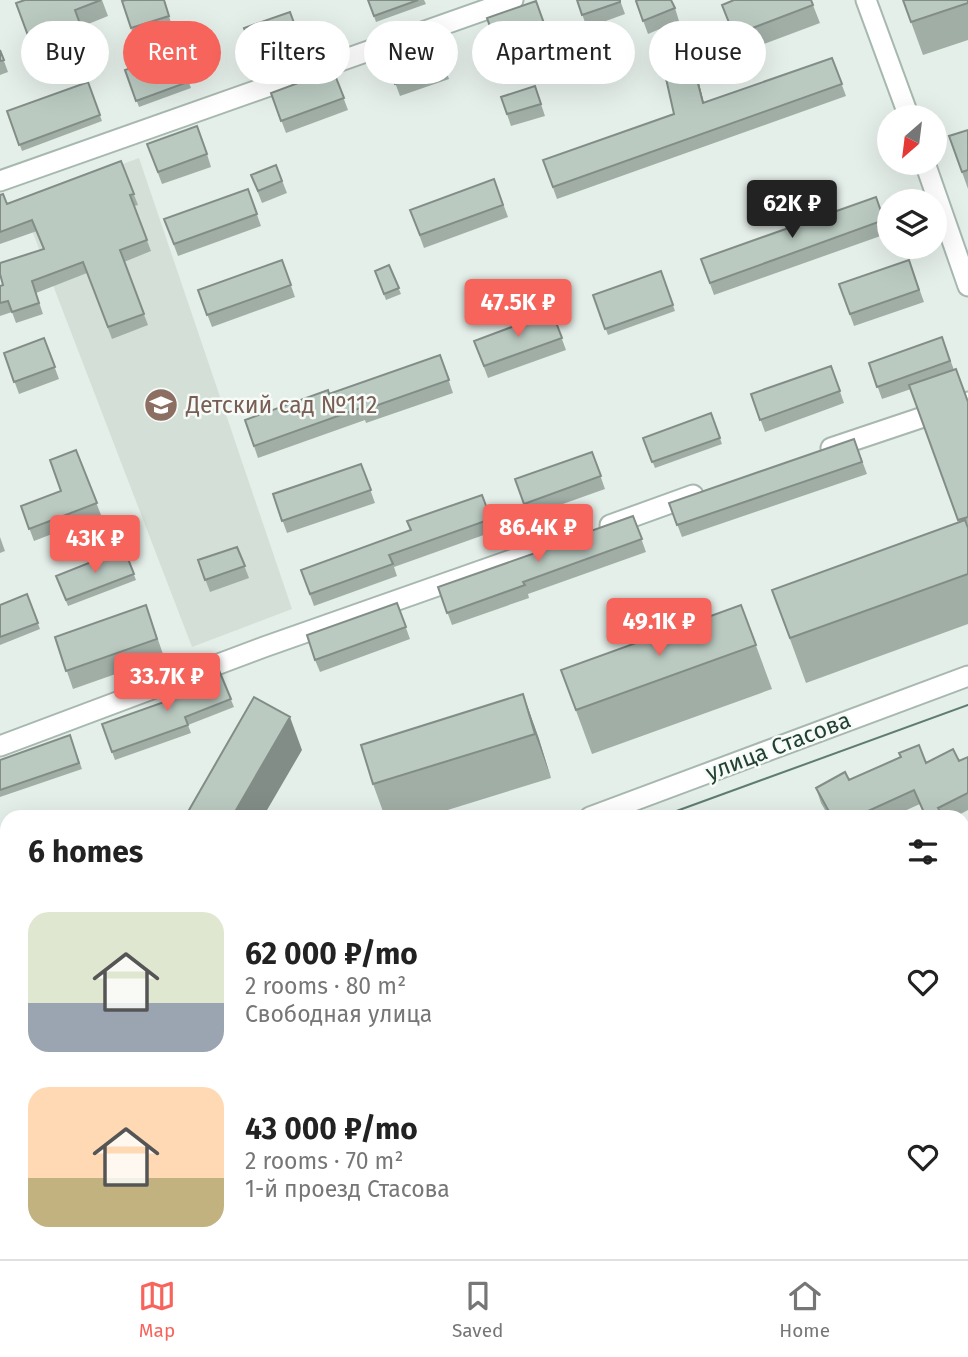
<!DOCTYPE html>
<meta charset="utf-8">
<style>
body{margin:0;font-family:"Fira Sans",sans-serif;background:#f2f2f2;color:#222;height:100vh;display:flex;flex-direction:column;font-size:26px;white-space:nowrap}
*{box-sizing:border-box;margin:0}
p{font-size:23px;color:#767676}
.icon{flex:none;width:38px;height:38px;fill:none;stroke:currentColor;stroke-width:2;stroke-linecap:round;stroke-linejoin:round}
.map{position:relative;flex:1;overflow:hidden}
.sheet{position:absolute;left:0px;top:810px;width:970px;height:450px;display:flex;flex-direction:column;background:#fff;border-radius:21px 21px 0 0;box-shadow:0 7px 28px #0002}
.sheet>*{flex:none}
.banner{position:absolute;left:21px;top:21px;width:928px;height:63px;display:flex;gap:14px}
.needle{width:46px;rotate:208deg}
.buttons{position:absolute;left:877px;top:105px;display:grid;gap:14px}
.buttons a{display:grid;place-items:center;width:70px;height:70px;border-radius:50%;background:#fff;box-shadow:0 7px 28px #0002;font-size:35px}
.price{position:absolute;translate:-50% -60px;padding:0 16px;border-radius:7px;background:#f6645c;color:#fff;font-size:23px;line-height:46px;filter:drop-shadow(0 2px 4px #0008)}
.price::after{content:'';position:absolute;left:50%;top:42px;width:21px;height:16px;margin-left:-10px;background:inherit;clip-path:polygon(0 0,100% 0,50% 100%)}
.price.on{background:#222;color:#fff}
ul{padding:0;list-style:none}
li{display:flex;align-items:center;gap:21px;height:175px;padding:0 28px}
li span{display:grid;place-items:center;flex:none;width:196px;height:140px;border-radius:21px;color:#555}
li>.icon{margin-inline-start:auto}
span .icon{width:84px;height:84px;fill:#fffc;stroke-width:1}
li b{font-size:30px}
h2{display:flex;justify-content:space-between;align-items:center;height:84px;padding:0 28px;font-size:30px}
.pill{padding:0 24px;border-radius:32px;background:#fff;box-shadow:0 7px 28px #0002;font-size:24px;line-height:63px}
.pill.on{background:#f6645c;color:#fff}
.tab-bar{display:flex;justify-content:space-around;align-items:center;height:98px;border-top:2px solid #e0e0e0;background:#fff;font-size:19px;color:#767676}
.tab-bar a{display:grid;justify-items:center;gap:4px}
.tab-bar .on{color:#f6645c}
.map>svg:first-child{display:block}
.built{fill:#d3dfd7}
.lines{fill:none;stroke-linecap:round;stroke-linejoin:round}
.street-casing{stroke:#a7b8af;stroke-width:23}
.street{stroke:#fff;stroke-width:19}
.tram{stroke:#5e7d6f;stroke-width:2}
.wall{fill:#a0aea6}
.shaded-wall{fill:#828d87}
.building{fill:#bacac1;stroke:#828d87;stroke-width:2}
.labels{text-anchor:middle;stroke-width:5;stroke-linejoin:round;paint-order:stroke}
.education-label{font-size:23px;fill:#785e54;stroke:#f6fbf8;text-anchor:start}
.street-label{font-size:23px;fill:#234234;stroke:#f6fbf8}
</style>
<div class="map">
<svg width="968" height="1259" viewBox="0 0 968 1259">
<rect width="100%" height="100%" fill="#e5efe9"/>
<!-- built -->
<path class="built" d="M139,158L292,609L192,647L21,202Z"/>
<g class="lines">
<!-- street casing -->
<g class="street-casing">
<path id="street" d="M866,0L909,117
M925,163L968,286
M0,181L513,0
M831,448L968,402
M610,525L693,495
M0,746L264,647L565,541
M590,817L968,676
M0,1044L7,1041
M584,1259L590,1253"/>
</g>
<!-- street -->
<use href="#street" class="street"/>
<!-- tram -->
<path class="tram" d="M660,817L968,705
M0,1060L7,1057"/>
</g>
<!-- wall -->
<path class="wall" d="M25,0H102L108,16L81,27L86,41L36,58L16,3Z
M164,0L173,29L135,40L131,28Z
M368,0H424L426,4L376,22Z
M577,0H620L625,14L587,28Z
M811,0L820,23L740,53L722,5Z
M903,0H968V40L923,55Z
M536,1L551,41L502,58L487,18Z
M636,1L675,8L679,21L648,34Z
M290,12L303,48L257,65L244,28Z
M434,38L449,79L400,96L385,56Z
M0,50L8,72L0,75Z
M177,51L191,88L139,107L125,70Z
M832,58L846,96L557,199L543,160L674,114L696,72L704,103Z
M333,70L348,110L286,133L271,93Z
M88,82L102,121L22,151L7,111Z
M535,86L545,116L511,126L501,97Z
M968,130V189L962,172Z
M147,144L207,154L211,167L162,184Z
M121,161L138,205L134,206L151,251L124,262L148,325L112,339L87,273L36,293L43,314L16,323L12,312L0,316V286L3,285L44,249L37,231L0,244V195L7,204Z
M276,165L287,193L262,203L251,175Z
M494,179L508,217L424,248L410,210Z
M248,189L261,226L178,256L164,219Z
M876,197L889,233L714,295L701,259Z
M282,260L295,297L212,327L198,290Z
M909,260L924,302L854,326L839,284Z
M389,265L401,294L386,300L375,271Z
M661,271L675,311L608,335L593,295Z
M552,312L566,350L488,378L474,341Z
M942,337L954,370L968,402V624L806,683L772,590L959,523L911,389L882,399L869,363Z
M44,338L59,379L19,394L4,353Z
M440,355L453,393L366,423L365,420L258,458L245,420L329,394Z
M831,366L844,403L765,432L751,394Z
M711,413L722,444L655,468L643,438Z
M854,439L867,474L682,537L669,503Z
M76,450L101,515L34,541L21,506L61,491Z
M592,452L605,489L529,516L515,479Z
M361,464L375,503L287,533L273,494Z
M482,495L495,531L394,567L397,576L314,606L301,570L411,530Z
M633,516L646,552L528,594L529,598L452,625L438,587L541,551Z
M0,537L5,551L0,553Z
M237,547L249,578L210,592L198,560Z
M124,549L136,580L68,606L56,576Z
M27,594L40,629L0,645V605Z
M397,603L410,639L320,672L315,660Z
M146,605L164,657L73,689L55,637Z
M741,605L772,689L592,754L561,670Z
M218,668L234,707L188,725L191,733L115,760L112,752L198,690Z
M523,694L539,739L551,778L425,817H385L373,784Z
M70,735L82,769L0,797V760Z
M968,757V810L955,817H925L920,804L891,817H829L821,803L816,788L926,763L959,761Z
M968,864V923L962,918V865Z
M7,915V984L0,986V918Z
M968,1018V1056L962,1051V1023Z
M7,1107V1202L0,1205V1110Z
M962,1116L968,1121V1237L962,1232Z
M331,1253H377L380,1259H333Z
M900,1253H942L948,1259H906Z"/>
<!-- shaded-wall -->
<path class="shaded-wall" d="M692,60L696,72L707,115L703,103Z
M523,694L539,739L551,778L535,734Z
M290,717L302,750L263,817H232Z
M476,1253H536L530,1259H470Z
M779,1253H787L782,1259H774Z"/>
<!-- building -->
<path class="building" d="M25,0H101L75,10L80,24L30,41L16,3Z
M126,0H164L169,16L131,28L122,1Z
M368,0H418L374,16Z
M577,0H620V2L582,15Z
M638,0H671L675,8L643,21L636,1Z
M734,0H811L813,5L734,35L722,5Z
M903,0H968V3L911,22Z
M536,1L546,29L497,46L487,18Z
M290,12L301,42L255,59L244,28Z
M434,38L445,67L395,84L385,56Z
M0,50L4,60L0,61Z
M177,51L188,82L136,101L125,70Z
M832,58L842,84L553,187L543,160L674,114L665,74L692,60L703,103Z
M333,70L344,98L281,121L271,93Z
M88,82L100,115L19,145L7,111Z
M535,86L541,104L507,114L501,97Z
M197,126L207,154L158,172L147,144Z
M968,130V170L962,172L949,136Z
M121,161L134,194L130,195L147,240L120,250L144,314L108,327L83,262L32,281L39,303L12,312L8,301L0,303V286L3,285L0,274V263L44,249L32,220L0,232V195L3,194L7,204Z
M276,165L282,181L258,191L251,175Z
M494,179L503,205L420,235L410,210Z
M248,189L257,214L174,244L164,219Z
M876,197L884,220L710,283L701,259Z
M282,260L291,285L207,315L198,290Z
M909,260L919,290L850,314L839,284Z
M389,265L399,288L384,294L375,271Z
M661,271L673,305L605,329L593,295Z
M552,312L562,338L484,366L474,341Z
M942,337L950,361L877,387L869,363Z
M44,338L55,367L14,382L4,353Z
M440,355L449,380L361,411L360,408L254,446L245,420L328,390L329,394Z
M831,366L840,391L760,420L751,394Z
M956,369L968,402V517L958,520L909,385Z
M711,413L720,438L652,462L643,438Z
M854,439L862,462L677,525L669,503Z
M76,450L97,503L29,529L21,506L61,491L50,460Z
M592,452L601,476L524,504L515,479Z
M361,464L371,490L282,521L273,494Z
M482,495L491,519L389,555L393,564L310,594L301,570L411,530L407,521Z
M633,516L642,539L523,582L525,585L447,613L438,587L541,551L540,549Z
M965,520L968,528V574L790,638L772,590Z
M237,547L245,566L205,580L198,560Z
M124,549L134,574L66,600L56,576Z
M27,594L38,623L0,637V605Z
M397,603L406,627L315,660L307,635Z
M146,605L157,639L66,671L55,637Z
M741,605L756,645L576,710L561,670Z
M218,668L231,699L185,717L188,725L112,752L102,724L198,690L193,678Z
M523,694L535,734L373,784L361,745Z
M254,697L290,717L232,817H185Z
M70,735L79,763L0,790V760Z
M919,745L926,763L953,749L959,761L968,757V793L938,808L944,817H926L914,790L868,811L871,817H832L816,788L845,772L849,780L901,757L899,753Z
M966,862L968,864V911L962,906V865Z
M7,915V955L0,957V918Z
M968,1018V1049L962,1043V1023Z
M7,1107V1152L0,1154V1110Z
M962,1116L968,1121V1233L962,1228Z
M0,1249L10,1259H0Z
M208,1253H234L240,1259H202Z
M419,1253H476L470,1259H419L416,1256Z
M664,1253H702L708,1259H658Z
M734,1253H779L774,1259H741Z
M904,1253H942L948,1259H910Z"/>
<!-- icons -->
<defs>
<g id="school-disc" transform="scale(1.75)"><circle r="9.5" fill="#8d6e63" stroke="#f6fbf8"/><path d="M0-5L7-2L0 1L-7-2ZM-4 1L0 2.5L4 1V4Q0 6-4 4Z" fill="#fff"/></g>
</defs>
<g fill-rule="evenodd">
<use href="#school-disc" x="161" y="405"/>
</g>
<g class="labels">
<!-- education labels -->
<g class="education-label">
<text x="186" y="413">Детский сад №112</text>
</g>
<!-- street labels -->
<g class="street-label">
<text transform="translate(778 746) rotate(-21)" y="8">улица Стасова</text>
</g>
</g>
</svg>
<div class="buttons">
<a><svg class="needle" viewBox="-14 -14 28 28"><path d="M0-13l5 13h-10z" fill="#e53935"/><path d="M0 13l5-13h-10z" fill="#767676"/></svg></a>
<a><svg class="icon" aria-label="layers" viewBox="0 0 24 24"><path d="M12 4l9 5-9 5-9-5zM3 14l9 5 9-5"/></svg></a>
</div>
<b class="price on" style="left:792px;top:240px">62K ₽</b>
<b class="price" style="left:518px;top:339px">47.5K ₽</b>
<b class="price" style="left:538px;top:564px">86.4K ₽</b>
<b class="price" style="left:95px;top:575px">43K ₽</b>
<b class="price" style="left:659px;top:658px">49.1K ₽</b>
<b class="price" style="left:167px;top:713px">33.7K ₽</b>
<div class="banner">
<a class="pill">Buy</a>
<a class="pill on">Rent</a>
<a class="pill">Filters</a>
<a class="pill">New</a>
<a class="pill">Apartment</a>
<a class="pill">House</a>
</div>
<section class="sheet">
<h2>6 homes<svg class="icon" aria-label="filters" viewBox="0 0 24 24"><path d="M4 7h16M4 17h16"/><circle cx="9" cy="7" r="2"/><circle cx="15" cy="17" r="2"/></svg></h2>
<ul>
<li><span style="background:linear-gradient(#dfe7d0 65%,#9aa5b1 0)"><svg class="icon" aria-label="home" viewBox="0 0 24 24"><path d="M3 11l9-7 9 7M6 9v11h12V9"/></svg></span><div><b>62 000 ₽/mo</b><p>2 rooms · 80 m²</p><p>Свободная улица</p></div><svg class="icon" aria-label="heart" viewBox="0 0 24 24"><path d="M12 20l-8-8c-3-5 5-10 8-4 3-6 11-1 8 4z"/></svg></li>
<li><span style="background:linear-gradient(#ffd9b3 65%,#c2b280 0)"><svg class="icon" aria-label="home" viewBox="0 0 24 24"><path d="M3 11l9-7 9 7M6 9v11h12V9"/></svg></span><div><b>43 000 ₽/mo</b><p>2 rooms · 70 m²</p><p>1-й проезд Стасова</p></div><svg class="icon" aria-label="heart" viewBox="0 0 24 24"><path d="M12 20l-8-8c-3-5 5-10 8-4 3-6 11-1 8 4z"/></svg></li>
</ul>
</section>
</div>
<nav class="tab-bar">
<a class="on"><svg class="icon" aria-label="map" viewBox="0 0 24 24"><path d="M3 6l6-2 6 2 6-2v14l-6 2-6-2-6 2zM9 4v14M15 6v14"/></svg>Map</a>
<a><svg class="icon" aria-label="saved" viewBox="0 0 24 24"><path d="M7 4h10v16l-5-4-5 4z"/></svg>Saved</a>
<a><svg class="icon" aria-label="home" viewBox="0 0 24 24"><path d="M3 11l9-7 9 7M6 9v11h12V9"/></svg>Home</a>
</nav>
